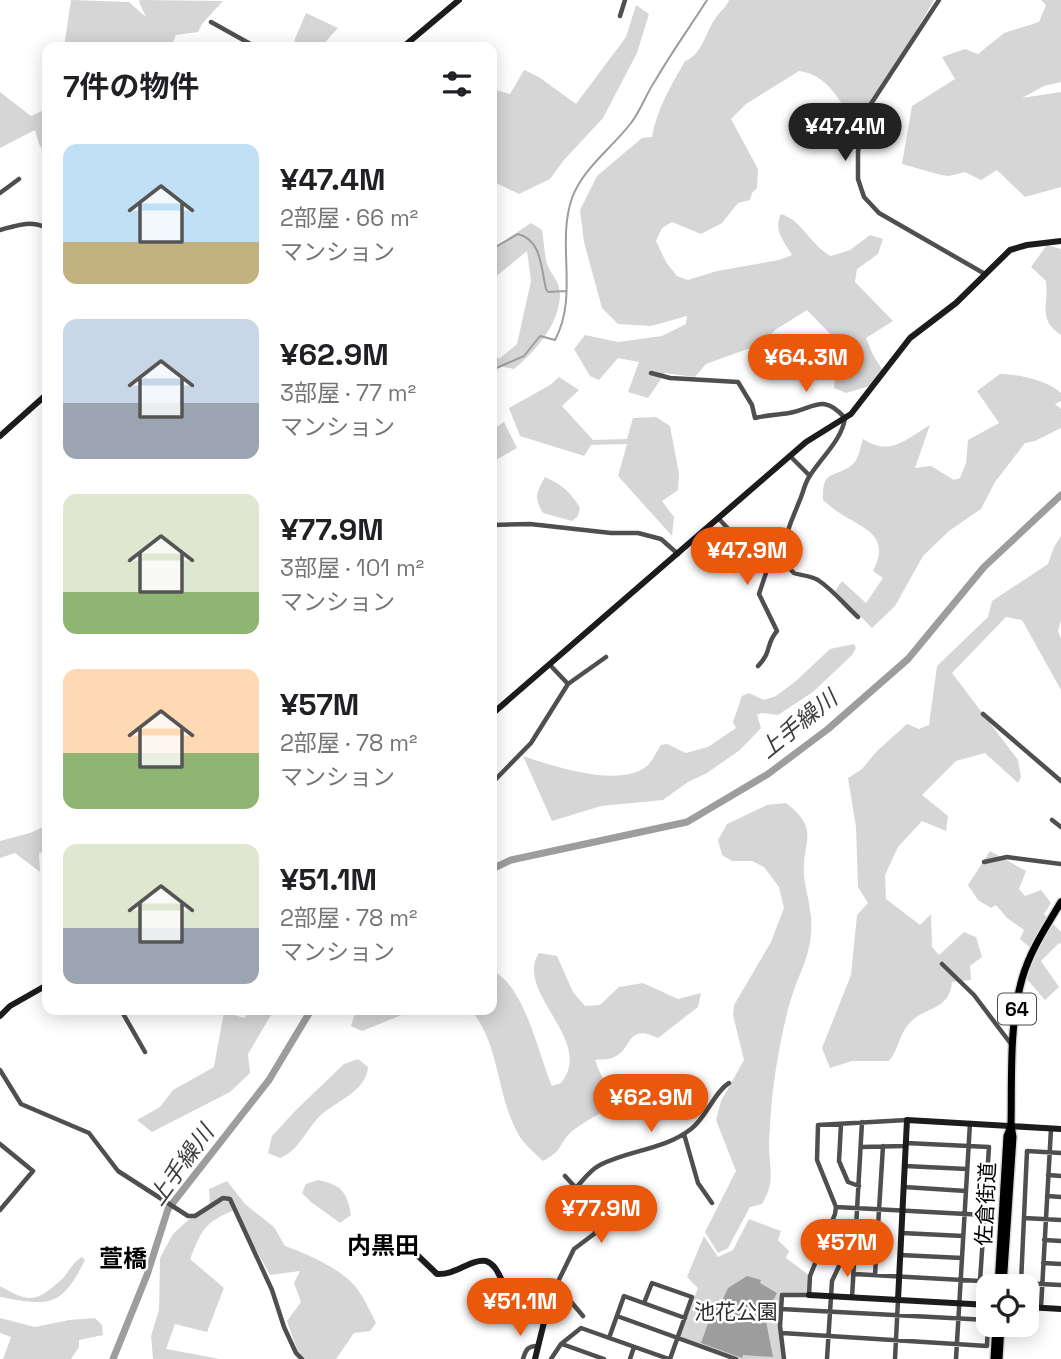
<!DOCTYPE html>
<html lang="ja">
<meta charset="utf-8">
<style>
body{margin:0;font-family:"Space Grotesk","Noto Sans JP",sans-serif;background:#f2f2f2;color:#202124;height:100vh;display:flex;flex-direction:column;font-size:26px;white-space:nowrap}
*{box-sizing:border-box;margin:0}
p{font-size:23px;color:#757577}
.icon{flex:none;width:38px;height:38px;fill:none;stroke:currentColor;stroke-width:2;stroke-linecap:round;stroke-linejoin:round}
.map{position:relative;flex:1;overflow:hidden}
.side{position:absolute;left:42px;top:42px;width:455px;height:973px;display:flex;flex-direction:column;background:#fff;border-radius:14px;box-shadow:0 4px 18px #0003}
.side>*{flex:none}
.fabs{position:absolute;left:976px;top:1274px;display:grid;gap:14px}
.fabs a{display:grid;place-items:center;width:63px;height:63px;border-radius:14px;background:#fff;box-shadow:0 4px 18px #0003;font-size:35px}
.price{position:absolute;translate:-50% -60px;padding:0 16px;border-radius:24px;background:#ea580c;color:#fff;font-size:23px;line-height:46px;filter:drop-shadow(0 2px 4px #0008)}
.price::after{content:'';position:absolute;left:50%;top:42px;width:21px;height:16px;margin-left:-10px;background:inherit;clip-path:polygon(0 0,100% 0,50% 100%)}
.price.current{background:#222;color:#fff}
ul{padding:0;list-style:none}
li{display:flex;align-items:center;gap:21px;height:175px;padding:0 21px}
li span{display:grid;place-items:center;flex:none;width:196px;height:140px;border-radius:14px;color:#555}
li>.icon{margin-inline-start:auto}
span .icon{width:84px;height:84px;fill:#fffc;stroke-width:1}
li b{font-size:30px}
h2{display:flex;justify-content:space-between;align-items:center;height:84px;padding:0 21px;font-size:30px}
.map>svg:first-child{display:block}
.green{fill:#d6d6d6}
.water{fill:#9d9d9d}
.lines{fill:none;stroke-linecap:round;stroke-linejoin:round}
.stream{stroke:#9d9d9d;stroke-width:2}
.river{stroke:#9d9d9d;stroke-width:7}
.primary-casing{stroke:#dbdbdb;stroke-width:10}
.street{stroke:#4f4f4f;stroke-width:4.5}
.secondary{stroke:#1c1c1c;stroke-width:6}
.primary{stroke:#000;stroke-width:7}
.labels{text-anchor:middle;stroke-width:5;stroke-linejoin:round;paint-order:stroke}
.shield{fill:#fff;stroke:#4c4c4c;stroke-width:2}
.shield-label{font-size:19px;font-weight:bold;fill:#000}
.street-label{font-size:21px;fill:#000;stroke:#fff}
.park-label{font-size:21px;fill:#2d2d2d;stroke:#fff}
.water-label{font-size:23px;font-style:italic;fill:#3e3e3e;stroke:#fff}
.quarter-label{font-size:24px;font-weight:bold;fill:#000;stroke:#fff}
</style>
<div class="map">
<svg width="1061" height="1359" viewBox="0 0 1061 1359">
<rect width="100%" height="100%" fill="#fff"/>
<!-- green -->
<path class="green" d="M71,0L129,2L146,17L139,2L140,0L223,1L202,24L198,32L176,35L172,45L174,47H64Z
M729,0H934L876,100L852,119C837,97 827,75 799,71L746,104L731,119L758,169L757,188L752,193L750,200L738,203L722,223L701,234L672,222L662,228L656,241L666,262L677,276L688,280L717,271L779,260L792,255C784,241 773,231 781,214C803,221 811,246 831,256L850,250L870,235L883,239L878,254L857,269L855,282L893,321L866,338L873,355L882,369L878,381L873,385L846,393L834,388L835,373L849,350L835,339L807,310L775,330L761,344L706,364L695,377L665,373L648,398L628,392L639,362L618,358L599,380L590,376L574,349L585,335L618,342L662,336L686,324L687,316L651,326L618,324L602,308L584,242L580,210L597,176L642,138L652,137C657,108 671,86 685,61C702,55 705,33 715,19C719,12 726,8 729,0Z
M1041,0H1061V82L1044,86L1022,98L1061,92V187L1025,197L997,170L981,180L965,172L949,176L941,175L902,164L912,106L955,79L942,57L965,49L978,54L1004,33L1039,22L1046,5Z
M636,5L649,14L637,53L603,118L564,160L550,179L519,194L492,181V89L510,94L524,70L539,77L576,104L626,37Z
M306,13L338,28L321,47H307L294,41Z
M0,92L31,116L44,110L47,114V157L39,144L35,130L0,148Z
M531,223L542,230C544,241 544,253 547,264C551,274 560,282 560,295C559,324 536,351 514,369L499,366L492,372V352L499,359L517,344L531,281L527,251L492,280V249Z
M1047,245L1061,249V335C1037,319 1049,305 1046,281L1031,267Z
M1000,374C1018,374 1047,380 1061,393V401L1055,404L1061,409V428L1035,441L1025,443L995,482L981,509L949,531L923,556L895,606L872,628L835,591L842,581L866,603L883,578L873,571C891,536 865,529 841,514C834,510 829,505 823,500C822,468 834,479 852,465C859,459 860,448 863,439C890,457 906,439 930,425L915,468L931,466L954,480L960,478L966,463L968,440L999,423L977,391Z
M559,377L579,390L562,406L593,440L627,439L633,418L656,417L670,426L679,474L678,490L662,501L674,517L672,536L618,476L627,444L591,445L584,456L520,436L509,408L550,385Z
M504,422L517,448L492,462V430Z
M545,477C561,484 571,492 580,508L578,516L572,521L543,513C533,497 537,492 545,477Z
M1061,536V620L1058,631L1061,639V690L1022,620L1006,617L952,673L1018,760L1021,777L1018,783L985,753L956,761L922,795L948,816L946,831L922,821L898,847L885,875L886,899L920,925L931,914L932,947L939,955L964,932L976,937L982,957L970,966L971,980L952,982C949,1013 923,1005 907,1026C899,1037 898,1050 889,1061H852L830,1068L822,1048L851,975L857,915L868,903L858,887L856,827L848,778L862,769L876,752L907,724L919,729L929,725L937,666L988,617L992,601L1048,564L1054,547Z
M854,644L856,648L852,655L813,692L778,715L761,713L757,715L761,728L740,750L707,773L688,782L663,800L601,806L552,821L523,756C552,766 624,790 649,764C653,759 657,751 661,745L667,744L686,753L708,747L736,728L733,722L742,696L749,693L764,700L776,696L796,681L830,649Z
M786,803C821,830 802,840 804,875C806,895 813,911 811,933C810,952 803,967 796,984C784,1017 778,1054 773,1089C771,1106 770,1125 769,1143C769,1168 776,1181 762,1204L750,1207L728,1248L718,1253L705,1232L736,1171L716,1120L721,1101L744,1060L733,1015L734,1005L771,942L784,908L779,887L764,867L752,861H732L722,855L718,840L727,824L767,805Z
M47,825V851L39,853L40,872L15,853L0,858V841L30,833Z
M990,851L1026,871L1019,889L1025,896L1041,890L1051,903L1044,914L1061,932V944L1059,943L1041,961L1059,987L1045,1000L1026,978L1036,953L1020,939L1024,930L1007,918L996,905L991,908L978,900L968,885Z
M539,953L557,956L573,992L585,1006L600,1005L619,987L643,983L678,999L701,993L698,1007L658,1038C625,1022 634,1050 612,1058C608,1060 600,1059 595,1060C599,1070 603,1083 612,1089L658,1076L675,1077L679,1089L675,1111L660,1121C653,1113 645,1103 633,1102C619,1101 579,1124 569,1134C556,1149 564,1149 543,1161C535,1153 526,1146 520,1137C496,1098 501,1046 471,1010H492V971C524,983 539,1056 552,1086L561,1083C596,1040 513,993 539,953Z
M252,1010H274L248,1054L250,1073L230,1092L152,1132L137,1120L160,1107L173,1090L214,1067L224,1012L244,1018Z
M362,1010H414L362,1031L351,1026L354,1016Z
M358,1059L368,1067C366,1093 334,1101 318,1118C305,1132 298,1151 280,1158L268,1153L272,1136L296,1110L344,1064Z
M318,1180C341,1185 347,1191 351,1215L340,1223L311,1202L302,1193L306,1184Z
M227,1181L245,1204L274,1227L285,1246C308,1254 347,1271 360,1293C366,1302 371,1313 376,1323L370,1331L354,1333L336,1359H297L298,1352L287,1321L301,1302L294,1283L300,1271L270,1275L234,1210C203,1224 203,1228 190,1259L224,1288L207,1332L175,1324L166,1349L220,1359H153L151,1336L159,1310L160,1258L173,1234L197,1212L210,1207L209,1189Z
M749,1219L781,1231L778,1240L789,1251L786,1258L810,1276L808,1296L785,1295L781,1309L784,1359H736L677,1339L698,1288L687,1277L704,1236L718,1257L733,1250Z
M82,1257L85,1260C61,1308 50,1306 0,1297V1286C23,1299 33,1305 55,1285C59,1282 64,1278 67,1273C72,1266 74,1262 82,1257Z
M0,1318L35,1327L69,1320L95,1318L102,1325L103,1335L79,1340V1347L71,1359H3L11,1337L0,1333Z"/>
<!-- water -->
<path class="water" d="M747,1276L761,1280L760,1283L777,1293L765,1316L773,1357L743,1355L742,1358L701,1343L716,1301L721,1303L728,1288Z"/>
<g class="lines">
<!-- stream -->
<path class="stream" d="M492,249L518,234C542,240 541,269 546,289L548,292L566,291
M492,370L524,356L540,336L555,340C579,295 556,244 572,198C583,168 612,148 631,123C641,110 646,94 655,81C671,53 690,27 707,0"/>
<!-- river -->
<path class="river" d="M492,869L511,860L687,822L768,774L828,729L908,659L984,567L1061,495
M113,1359L147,1275L168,1209L269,1080L311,1010"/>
<!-- primary casing -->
<g class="primary-casing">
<path id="primary" d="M998,1286L1007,1136L1011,1126
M1003,1286L1013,1137L1011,1125C1012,1078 1009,1025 1022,979C1030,951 1046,927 1061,902
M994,1359L996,1325
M999,1359L1001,1325"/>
</g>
<!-- street -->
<path class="street" d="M939,0L863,116L858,152V179L864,197L879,213L985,274
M620,16L625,0
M211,22L256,47
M0,193L19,179
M0,230C18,225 30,220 47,228
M651,373L670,378L738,382L752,405L755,418C766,415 777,415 789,413C815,408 823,393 845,418C842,440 820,459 809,477C804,485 803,494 799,502C792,521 772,556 794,573C797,575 810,575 818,580C833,590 845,605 858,617
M791,457L810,476
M719,519L767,570L759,594L777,631C765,645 773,650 758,666
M492,525L530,524L611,533H638L661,539L678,554
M550,665L568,684
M983,714L1061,781
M492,783L531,743L568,684L606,657
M1052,820L1061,827
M984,862L1007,857L1061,864
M942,964L974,995L1011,1044
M121,1010L145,1052
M0,1070L21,1104L89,1133L118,1171L188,1216H195L223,1198L230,1199L272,1290L284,1327L296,1353L302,1359
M841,1124L839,1161L848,1182L859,1186
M684,1134L698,1183L712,1203
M0,1144L33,1171L0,1210
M861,1147L905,1146
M1061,1153L1027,1151L1021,1283L1061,1285
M905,1166L967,1169
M1048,1175L1061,1176
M904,1187L966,1191
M576,1188C583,1180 590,1170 600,1165C629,1150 664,1150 691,1129C707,1117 714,1092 729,1083
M1047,1196L1061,1197
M836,1207L985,1215
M1024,1218L1061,1220
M902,1233L963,1236
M1044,1240L1061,1241
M900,1255L962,1258
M1043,1263L1061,1264
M854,1274L980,1281L989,1147L906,1143
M875,1275L883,1146
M556,1284L583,1316
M550,1298L574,1249L594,1234L599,1225L580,1201L576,1188L565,1176
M852,1298L862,1122
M644,1303L652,1283L692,1297L670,1359
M1041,1308L1051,1129
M781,1309L988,1320L987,1346L782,1333
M617,1316L736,1359
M609,1338L624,1296L685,1318
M562,1344L604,1359
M523,1359C526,1349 528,1346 538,1346
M551,1359L561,1344L581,1328L669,1359
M630,1359L634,1347
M784,1359L780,1326L782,1295H809L810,1276L835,1214L836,1207L817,1160L818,1125L907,1120
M827,1359L832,1281L847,1249L855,1248
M895,1359L898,1300
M956,1359L970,1123"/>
<!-- secondary -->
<path class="secondary" d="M403,47L459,0
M0,436L47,394
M492,714L806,442L851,414L910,338L956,303L1010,250L1027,245L1061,241
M0,1016L10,1006L47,985
M414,1252L437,1274C457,1275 469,1259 486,1261C502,1267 499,1288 515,1295C526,1299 539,1298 550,1298L535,1359
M809,1295L989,1305
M898,1300L907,1120L1061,1129
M1027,1307L1061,1309"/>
<!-- primary -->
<use href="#primary" class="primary"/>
</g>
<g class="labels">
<!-- shield labels -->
<rect class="shield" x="998" y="993.5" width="38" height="31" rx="5"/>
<g class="shield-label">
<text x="1017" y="1016">64</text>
</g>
<!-- street labels -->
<g class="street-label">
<text transform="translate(986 1204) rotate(-87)" y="7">佐倉街道</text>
</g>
<!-- park labels -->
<g class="park-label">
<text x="736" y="1319">池花公園</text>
</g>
<!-- water labels -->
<g class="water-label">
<text transform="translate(798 724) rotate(-39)" y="8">上手繰川</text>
<text transform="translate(181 1165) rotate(-54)" y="8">上手繰川</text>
</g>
<!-- quarter labels -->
<g class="quarter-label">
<text x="383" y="1254">内黒田</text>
<text x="123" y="1267">萱橋</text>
</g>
</g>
</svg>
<div class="fabs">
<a><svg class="icon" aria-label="locate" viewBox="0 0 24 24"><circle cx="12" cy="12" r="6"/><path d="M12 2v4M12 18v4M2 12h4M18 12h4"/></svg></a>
</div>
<b class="price current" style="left:845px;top:163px">¥47.4M</b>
<b class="price" style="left:806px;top:394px">¥64.3M</b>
<b class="price" style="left:747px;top:587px">¥47.9M</b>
<b class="price" style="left:651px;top:1134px">¥62.9M</b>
<b class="price" style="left:601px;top:1245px">¥77.9M</b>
<b class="price" style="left:847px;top:1279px">¥57M</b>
<b class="price" style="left:520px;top:1338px">¥51.1M</b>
<section class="side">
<h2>7件の物件<svg class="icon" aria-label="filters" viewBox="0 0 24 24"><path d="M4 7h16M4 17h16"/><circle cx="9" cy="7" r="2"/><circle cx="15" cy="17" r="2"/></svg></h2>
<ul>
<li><span style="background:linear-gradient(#bfe0f5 70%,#c2b280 0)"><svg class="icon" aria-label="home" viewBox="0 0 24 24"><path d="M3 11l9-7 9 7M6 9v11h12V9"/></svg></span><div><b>¥47.4M</b><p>2部屋 · 66 m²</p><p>マンション</p></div></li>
<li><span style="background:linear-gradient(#c9d6e8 60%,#9aa5b1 0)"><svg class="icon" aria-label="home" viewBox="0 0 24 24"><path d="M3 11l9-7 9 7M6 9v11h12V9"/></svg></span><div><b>¥62.9M</b><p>3部屋 · 77 m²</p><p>マンション</p></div></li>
<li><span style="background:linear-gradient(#dfe7d0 70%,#8fb573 0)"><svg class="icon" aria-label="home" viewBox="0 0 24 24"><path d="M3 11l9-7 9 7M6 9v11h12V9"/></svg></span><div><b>¥77.9M</b><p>3部屋 · 101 m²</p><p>マンション</p></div></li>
<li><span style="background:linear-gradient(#ffd9b3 60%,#8fb573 0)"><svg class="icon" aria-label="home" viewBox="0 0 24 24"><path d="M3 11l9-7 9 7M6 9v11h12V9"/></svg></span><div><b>¥57M</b><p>2部屋 · 78 m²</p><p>マンション</p></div></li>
<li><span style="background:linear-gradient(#dfe7d0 60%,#9aa5b1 0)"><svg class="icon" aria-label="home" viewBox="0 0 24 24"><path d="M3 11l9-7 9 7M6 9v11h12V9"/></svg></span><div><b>¥51.1M</b><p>2部屋 · 78 m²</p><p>マンション</p></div></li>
</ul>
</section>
</div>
